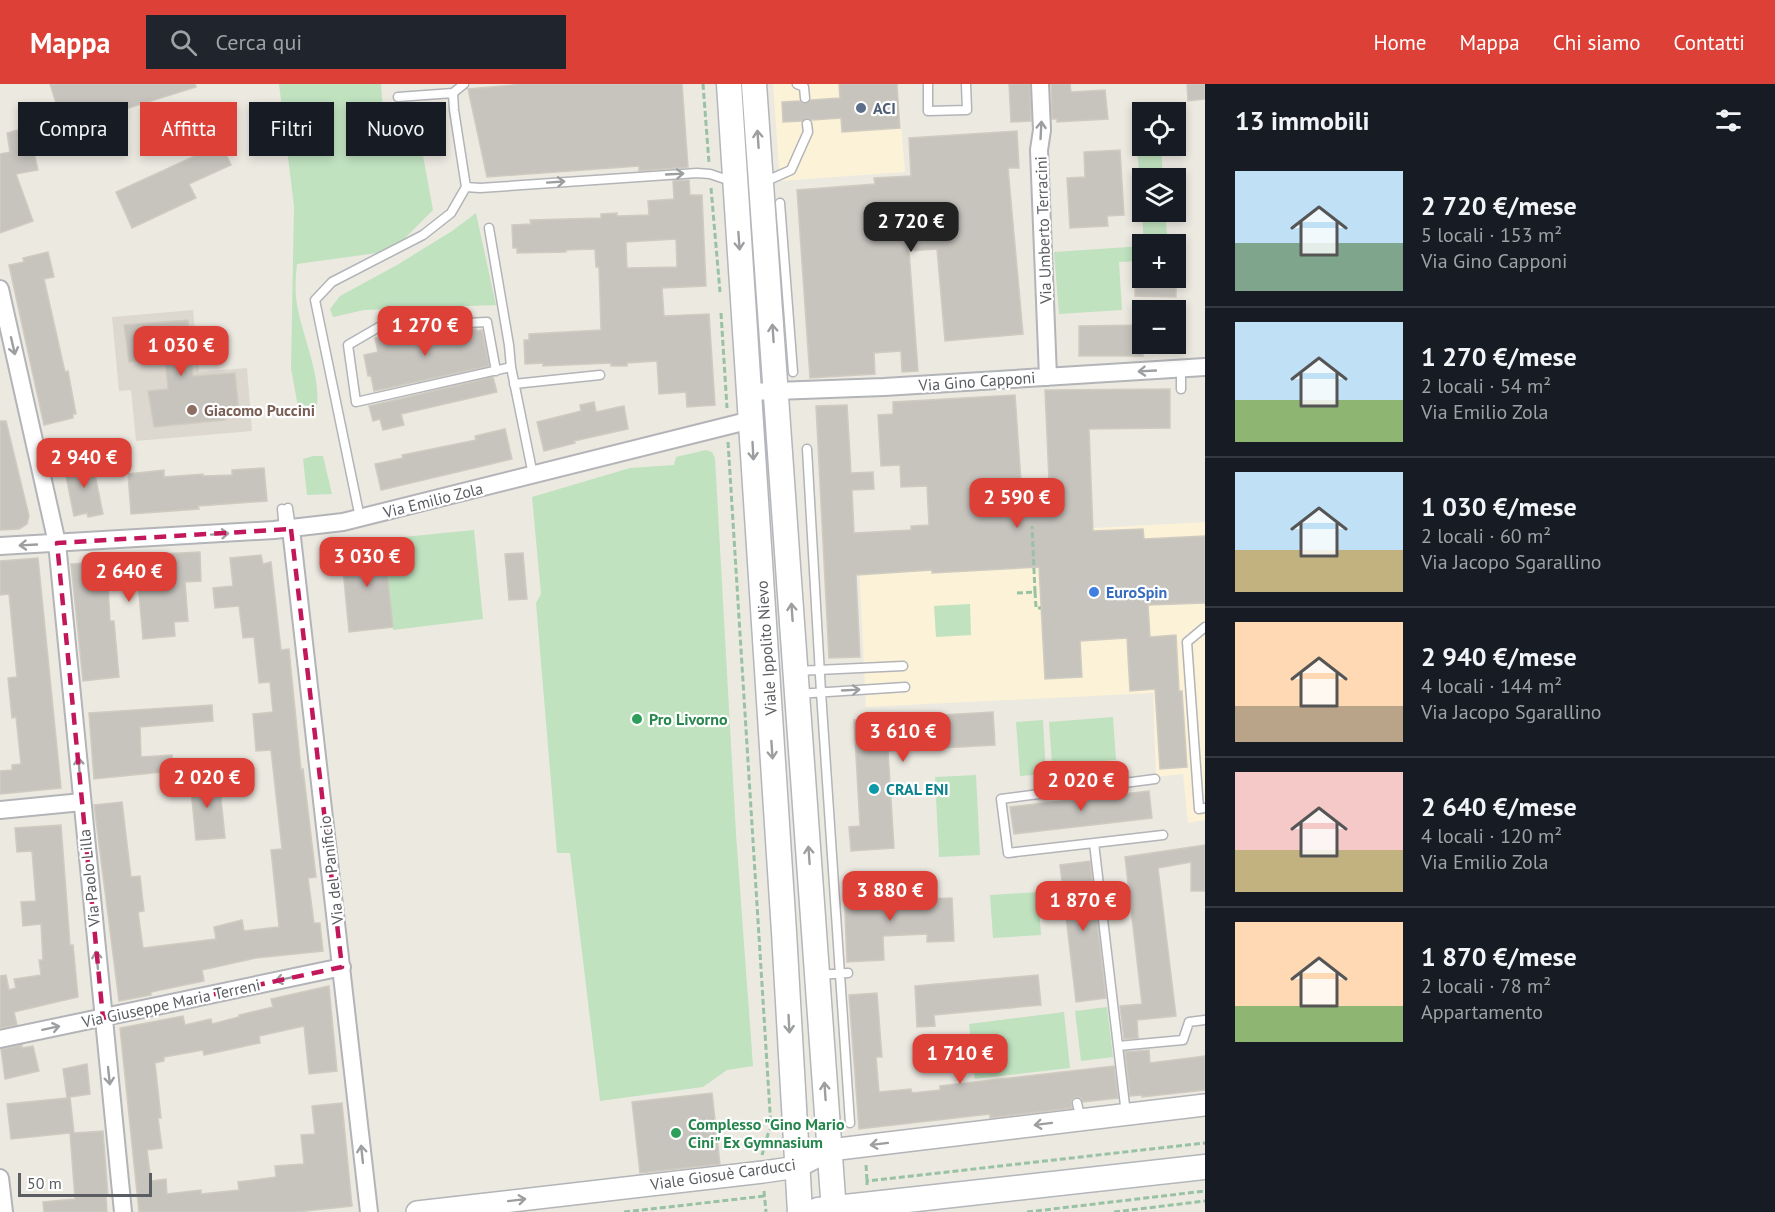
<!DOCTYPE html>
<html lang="it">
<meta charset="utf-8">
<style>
body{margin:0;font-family:"PT Sans",sans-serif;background:#20242c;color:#f1f3f6;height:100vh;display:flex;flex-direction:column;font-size:22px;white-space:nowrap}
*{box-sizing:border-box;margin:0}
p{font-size:20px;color:#9ea1a6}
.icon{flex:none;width:33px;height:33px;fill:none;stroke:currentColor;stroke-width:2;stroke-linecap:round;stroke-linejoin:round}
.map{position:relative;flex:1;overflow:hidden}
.side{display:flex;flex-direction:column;background:#171b24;width:570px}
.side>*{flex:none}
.guide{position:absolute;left:18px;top:18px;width:570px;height:54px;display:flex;gap:12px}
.tools{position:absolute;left:1132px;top:18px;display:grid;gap:12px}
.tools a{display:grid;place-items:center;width:54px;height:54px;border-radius:0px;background:#171b24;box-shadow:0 3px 9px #0003;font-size:30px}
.scale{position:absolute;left:18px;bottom:15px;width:134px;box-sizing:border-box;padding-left:6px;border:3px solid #5a5d61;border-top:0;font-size:16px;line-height:21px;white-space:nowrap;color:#5a5d61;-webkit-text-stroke:4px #fff;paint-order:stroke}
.price{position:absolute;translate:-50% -51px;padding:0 14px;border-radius:12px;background:#dd4036;color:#fff;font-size:20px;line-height:39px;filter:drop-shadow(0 2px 3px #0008)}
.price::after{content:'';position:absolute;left:50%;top:36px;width:18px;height:14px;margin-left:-9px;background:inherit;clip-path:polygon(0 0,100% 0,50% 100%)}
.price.selected{background:#222;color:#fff}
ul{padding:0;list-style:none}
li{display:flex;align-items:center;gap:18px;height:150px;padding:0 30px}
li+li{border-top:2px solid #363941}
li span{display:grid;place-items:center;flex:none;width:168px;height:120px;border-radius:0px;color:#555}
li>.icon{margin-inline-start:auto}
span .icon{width:72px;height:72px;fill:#fffc;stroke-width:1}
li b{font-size:26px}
h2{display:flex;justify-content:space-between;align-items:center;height:72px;padding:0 30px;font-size:26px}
.chip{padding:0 21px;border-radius:0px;background:#171b24;box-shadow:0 3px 9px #0003;font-size:21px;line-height:54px}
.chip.selected{background:#dd4036;color:#fff}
header{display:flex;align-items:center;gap:36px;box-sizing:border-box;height:84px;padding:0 30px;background:#dd4036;color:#fff}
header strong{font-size:28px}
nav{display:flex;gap:33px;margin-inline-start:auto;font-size:21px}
.search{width:420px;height:54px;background:#20242c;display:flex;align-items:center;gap:15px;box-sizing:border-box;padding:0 21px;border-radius:0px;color:#9ea1a6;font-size:22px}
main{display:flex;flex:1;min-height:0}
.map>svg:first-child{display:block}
.commercial{fill:#fbf2d7}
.education{fill:#dcd8d0}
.green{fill:#c0e2bf}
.building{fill:#c7c4be;stroke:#d0cbc0;stroke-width:1.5;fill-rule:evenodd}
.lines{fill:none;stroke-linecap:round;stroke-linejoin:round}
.service-casing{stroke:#b2b4b8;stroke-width:11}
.minor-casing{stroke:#b2b4b8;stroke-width:20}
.tertiary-casing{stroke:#b2b4b8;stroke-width:24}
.secondary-casing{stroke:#b3b6bb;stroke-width:27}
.path{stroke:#99c2a4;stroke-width:3;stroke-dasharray:6 3;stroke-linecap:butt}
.service{stroke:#fff;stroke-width:8}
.minor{stroke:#fff;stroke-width:16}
.tertiary{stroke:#fff;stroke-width:21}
.secondary{stroke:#fff;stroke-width:24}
.oneway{stroke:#9c9ea0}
.marked{fill:none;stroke:#c2185b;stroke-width:4.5;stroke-dasharray:12 8;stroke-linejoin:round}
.service-dot{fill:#5c6f8a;stroke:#fff;stroke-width:2}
.education-dot{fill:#8d6e63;stroke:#fff;stroke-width:2}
.shop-dot{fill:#3f7fe0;stroke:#fff;stroke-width:2}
.leisure-dot{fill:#2e9e5b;stroke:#fff;stroke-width:2}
.culture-dot{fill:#0f9aa8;stroke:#fff;stroke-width:2}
.labels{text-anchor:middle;stroke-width:4.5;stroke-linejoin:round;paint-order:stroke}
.service-label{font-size:16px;font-weight:bold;fill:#4e5e75;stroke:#fff;text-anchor:start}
.street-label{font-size:16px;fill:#5a5d61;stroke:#fff}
.education-label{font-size:16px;font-weight:bold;fill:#785e54;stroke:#fff;text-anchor:start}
.shop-label{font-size:16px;font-weight:bold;fill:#366cbe;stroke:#fff;text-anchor:start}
.leisure-label{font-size:16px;font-weight:bold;fill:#27864d;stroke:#fff;text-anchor:start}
.culture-label{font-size:16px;font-weight:bold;fill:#0d838f;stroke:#fff;text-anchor:start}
</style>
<header>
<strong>Mappa</strong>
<div class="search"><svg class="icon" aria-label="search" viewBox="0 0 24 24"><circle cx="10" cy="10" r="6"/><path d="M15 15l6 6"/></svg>Cerca qui</div>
<nav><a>Home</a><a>Mappa</a><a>Chi siamo</a><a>Contatti</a></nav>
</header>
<main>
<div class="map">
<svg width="1205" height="1128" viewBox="0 0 1205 1128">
<rect width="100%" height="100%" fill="#ece9e1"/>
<!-- commercial -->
<path class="commercial" d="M773,0H898L905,88L780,97Z
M1205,438V736L1188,739L1183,690L1156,693L1153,609L866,623L858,457Z"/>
<!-- education -->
<path class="education" d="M193,226L199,288L247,284L252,347L136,357L131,306L119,307L112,233Z"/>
<!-- green -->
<path class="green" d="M279,0H381L384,39L416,33L433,126L392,167L297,180C296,190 295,202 296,213C299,248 327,299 314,334L299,329L291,284L294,122Z
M1143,46V62H1161L1163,94H1143V128H1165L1168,160H1144L1136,47Z
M476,129L496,221L364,226L333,233L330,225L340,212L397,181L452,147Z
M1143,162V177L1119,178L1122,226L1059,230L1054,168Z
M706,366L712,368L715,374L736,750L753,982L727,986L703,1003L600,1017L570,769H557L536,519L541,510L532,413L630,384L674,381L676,373Z
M313,372H323L332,410L307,411L303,375Z
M474,446L483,535L393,546L383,455Z
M970,520L971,551L936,553L934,522Z
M1113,633L1116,676L1052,681L1049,638Z
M1043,636L1046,690L1020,692L1016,638Z
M976,691L980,771L939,773L935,693Z
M1038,808L1041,851L993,854L990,811Z
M1107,923L1113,973L1081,977L1075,927Z
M1064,928L1070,984L975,995L969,940Z"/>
<!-- building -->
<path class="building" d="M50,0H195L196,3L64,44Z
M524,0H682L688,83L639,87V82L487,93L468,5Z
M839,0H897L900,44L842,48L841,34L812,36L807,34L802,37L783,38L782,18L799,17L805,20L811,16L840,14Z
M1009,0H1030L1031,37L1011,38Z
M1051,0H1070L1071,8L1105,6L1108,35L1057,38V35H1052Z
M1187,0H1205V15L1188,17Z
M28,43L38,86L16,90L33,137L0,149V70L10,68L7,49Z
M1017,47L1019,84H1008L1023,250L945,257L937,165L909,167L918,287L902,288L901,267L874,269L875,290L810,294L797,106L875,100L874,94L911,92L909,54Z
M221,60L231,81L189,100L196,114L132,144L116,108Z
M1120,66L1124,131L1107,132L1108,142L1070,144L1067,94L1085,93L1084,68Z
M689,96L690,111H702L706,202L662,204L664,232L709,230L715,321L687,323L686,308L659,310L657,277L627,279V282H611V279L543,282V279L525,280L524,256H529V250L601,246L599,183H596L595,165L566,166V168L517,169V164H513L512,141L531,140L530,136L601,134V130L617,129V132L649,131L648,117L674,115L673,97ZM676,155L677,183L627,184L626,158Z
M48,168L54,193L44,195L65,288L68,287L76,330H73V334L44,341L9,181L24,178L23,174Z
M1135,194H1176V213L1135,212Z
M188,236L193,292L235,289L239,329L225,331V336L154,343L148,307L168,305L165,274L129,278L124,241Z
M1143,241V272H1079V242Z
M476,245L477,247L482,246L489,282L374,307L371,292H368L364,271L378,268L375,254L402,248L403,255L442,248V246Z
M493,293L497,308L401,330L404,341L383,346L380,335L373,337L369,322Z
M1170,305V344L1089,345L1093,447L1143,445L1144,455L1205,452V519L1148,521L1150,553L1176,551L1179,607H1182L1187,683L1160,685L1155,605L1130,607L1127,554L1080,557L1082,593L1045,595L1039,483L932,489V486L856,491L860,573L829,574L816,322L847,321L851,389L873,388L874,405L852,406L854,449L911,446V442L929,441L927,402L901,403L900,381L881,382L878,331L893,330V318L1015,311L1021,398L1049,396L1045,306Z
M594,318L596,328L624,322L628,345L574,357L575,359L544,367L537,338L581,327L580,321Z
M0,337H6L29,432L27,440L19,445L0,446Z
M505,345L512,375L381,406L375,380L403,374L402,371L476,356L475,352Z
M92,376L103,430L88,433L87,429L74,432L64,382Z
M264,384L267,417L198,422L199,425L131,430L128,390L164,386V393L203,390V392L232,391V386Z
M384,460L393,543L349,548L341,464Z
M200,468L201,497L185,498L188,537L174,538L175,552L143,555L138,499L108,501L110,537H114L119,593L83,597L71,480L137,476V471Z
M523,469L527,515L509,516L505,470Z
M261,471L263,480L271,478L281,566L289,565L301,686L303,685L316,793L308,794L314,839H320L323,867L256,874L202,886L204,897L151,908V911L119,917L94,721L122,718L131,793L140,792L144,827L138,828L143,864L216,855L214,843L242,836L244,847L279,843L271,766L282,765L271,666L256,667L253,630L273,628L270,598L259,599L254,553L243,554L239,522L215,524L213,504L233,502L230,474Z
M38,474L61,704L0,710V687L12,686V681L21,680L16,633L12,634L8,594L17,593L9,510L0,511V477Z
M212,621L213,637L140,643L141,673L172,671V687L94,695L89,629Z
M993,628L995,661L888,667L894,764L851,767L849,743L860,742L854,636Z
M219,694L225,754L196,756L190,696Z
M1149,707L1152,734L1014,750L1010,723Z
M61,741L70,861H73L78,913L14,928L17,941L0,944V892L6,891L9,906L16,904L14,895L41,891L39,876H43L41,840L23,842L21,818L36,817L32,767L17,768L15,744Z
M1205,761V807H1191V778L1158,784L1176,932L1137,936L1138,954L1124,955L1120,922L1142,920L1125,773Z
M1090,777L1106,914L1076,918L1060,781Z
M885,801V823L926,822L925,815L952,814L954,857L927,858V850L883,852L884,876L847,878L844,803Z
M1038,891L1041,921L934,931L935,942L917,943L915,902Z
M329,902L337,987L309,990L304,942L259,952L260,959L204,971L203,966L164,973V977L155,979L161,1034H158L162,1064L147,1066L151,1097L166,1095L167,1110L201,1106V1110L239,1106L238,1098L276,1093L275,1082L304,1080L301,1051L315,1050L312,1022L342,1019L352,1122L296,1128H139L120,944L183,932L185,941L211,935L212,940L239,933V931L273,923L271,915Z
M877,909L882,973H876L879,1008L911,1005L912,1009L940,1006V1002L1114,982L1118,1014L1083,1018L1081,1014L1076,1013L1071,1017L1072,1024L990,1034V1030L859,1045L849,911Z
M22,961V964L33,962L39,987L5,995L1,965Z
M1149,966L1150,979L1205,972V1006L1142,1013V1011L1130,1012L1125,968Z
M87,980L90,1010L70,1013L74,1049L103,1047L108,1112H106L107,1128H44L43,1118L75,1115L70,1049L11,1055L7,1020L67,1014L63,985Z
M712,1009L720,1080L640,1089L632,1018Z"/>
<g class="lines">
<!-- service casing -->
<g class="service-casing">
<path id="service" d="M797,0L804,3L805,14
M928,0V27L967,26L966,0
M398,13L453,9L464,0
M764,98L791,86L808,48L807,40
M466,103L480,104L697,89L710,90L731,97
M780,119L793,288
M489,144L509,261L511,283
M1181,285V305
M496,287L487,238L379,243L348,261L356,318L511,283L533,391
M514,300L600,291
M807,365L821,608L850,1039
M288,424L291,445
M282,425L284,445
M360,434L315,216L332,198L423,151L451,129L466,103L454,26L453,9
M1205,543L1187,558L1199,725L1205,724
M796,587L903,582
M797,610L905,603
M1155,695L1001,715L1008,769L1163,751
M1094,759L1126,1030
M817,891L848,889
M1118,962L1183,956L1189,938L1205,936
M1077,1019L1081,1035"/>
</g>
<!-- minor casing -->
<g class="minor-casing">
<path id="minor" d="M1040,0L1042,46L1039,66L1048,293
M0,205L57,459L123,1128
M750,308L884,303L1205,283
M291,445L369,1128
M0,462L274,446L343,438L751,336
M0,726L82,718
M0,955L342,883
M0,1094L4,1128"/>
</g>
<!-- tertiary casing -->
<g class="tertiary-casing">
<path id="tertiary" d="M417,1128L763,1088L797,1083L830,1066L1205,1021"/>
</g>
<!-- secondary casing -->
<g class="secondary-casing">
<path id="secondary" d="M729,0L784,848L800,1128
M754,0C782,376 805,752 834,1128
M818,1126L1205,1083"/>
</g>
<!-- path -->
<path class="path" d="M703,0L709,79
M711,104L720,208
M721,229L727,324
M728,358L771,1044L768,1050L762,1071
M1035,508L1036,524H1041
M1017,509L1035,508L1032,442
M844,798L879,796V802
M866,1081L867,1097
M867,1101V1097L1205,1059
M764,1107L766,1128
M624,1128L765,1112
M1027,1128L1205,1107
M1114,1128L1205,1117"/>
<!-- service -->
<use href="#service" class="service"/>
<!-- minor -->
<use href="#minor" class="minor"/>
<!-- tertiary -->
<use href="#tertiary" class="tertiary"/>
<!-- secondary -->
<use href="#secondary" class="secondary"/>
</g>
<!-- one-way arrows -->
<defs><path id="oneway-shaft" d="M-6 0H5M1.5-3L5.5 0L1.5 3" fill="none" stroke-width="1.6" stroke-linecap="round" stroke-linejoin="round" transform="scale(1.5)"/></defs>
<g class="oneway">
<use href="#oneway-shaft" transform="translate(1041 46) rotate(-87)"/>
<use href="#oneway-shaft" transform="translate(758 55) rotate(-94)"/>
<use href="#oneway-shaft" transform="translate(675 90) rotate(-3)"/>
<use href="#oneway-shaft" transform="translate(556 98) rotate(-4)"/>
<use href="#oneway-shaft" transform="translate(739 157) rotate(86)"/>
<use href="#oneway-shaft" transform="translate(773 249) rotate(-94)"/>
<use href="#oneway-shaft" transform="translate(13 262) rotate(77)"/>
<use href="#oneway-shaft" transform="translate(1147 287) rotate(177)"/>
<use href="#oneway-shaft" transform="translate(753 367) rotate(87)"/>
<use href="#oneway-shaft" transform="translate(220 450) rotate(-4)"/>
<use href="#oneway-shaft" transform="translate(28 461) rotate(177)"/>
<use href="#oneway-shaft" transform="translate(792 528) rotate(-94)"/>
<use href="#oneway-shaft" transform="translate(851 606) rotate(-3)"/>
<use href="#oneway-shaft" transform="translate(772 666) rotate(86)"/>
<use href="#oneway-shaft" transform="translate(79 682) rotate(-95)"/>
<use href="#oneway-shaft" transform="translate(809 771) rotate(-94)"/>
<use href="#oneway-shaft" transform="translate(97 876) rotate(-96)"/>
<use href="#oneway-shaft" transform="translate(284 895) rotate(168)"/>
<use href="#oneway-shaft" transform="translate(789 940) rotate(87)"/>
<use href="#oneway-shaft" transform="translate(51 944) rotate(-12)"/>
<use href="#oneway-shaft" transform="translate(109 992) rotate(84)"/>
<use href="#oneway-shaft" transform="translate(825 1007) rotate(-94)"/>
<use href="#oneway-shaft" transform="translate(1043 1040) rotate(173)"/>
<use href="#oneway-shaft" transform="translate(879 1060) rotate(173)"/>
<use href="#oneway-shaft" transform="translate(362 1070) rotate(-96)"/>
<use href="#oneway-shaft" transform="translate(517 1116) rotate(-7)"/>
</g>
<!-- marked area -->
<path class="marked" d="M291,445L342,883L103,934L57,459Z"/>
<!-- markers -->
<circle class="service-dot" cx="861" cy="24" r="6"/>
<circle class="education-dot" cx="192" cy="326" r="6"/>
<circle class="shop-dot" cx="1094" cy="508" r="6"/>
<g class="leisure-dot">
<circle cx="637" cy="635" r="6"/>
<circle cx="676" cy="1049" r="6"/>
</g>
<circle class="culture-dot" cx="874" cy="705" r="6"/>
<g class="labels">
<!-- service labels -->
<g class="service-label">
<text x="873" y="30">ACI</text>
</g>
<!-- street labels -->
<g class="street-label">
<text transform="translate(1043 146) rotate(-92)" y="6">Via Umberto Terracini</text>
<text transform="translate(977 297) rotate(-4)" y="6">Via Gino Capponi</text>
<text transform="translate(433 416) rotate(-14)" y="6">Via Emilio Zola</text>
<text transform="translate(766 564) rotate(-94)" y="6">Viale Ippolito Nievo</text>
<text transform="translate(331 786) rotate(-97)" y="6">Via del Panificio</text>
<text transform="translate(89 794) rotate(-96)" y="6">Via Paolo Lilla</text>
<text transform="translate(171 919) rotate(-12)" y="6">Via Giuseppe Maria Terreni</text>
<text transform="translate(723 1090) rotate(-8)" y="6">Viale Giosuè Carducci</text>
</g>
<!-- education labels -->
<g class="education-label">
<text x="204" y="332">Giacomo Puccini</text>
</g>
<!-- shop labels -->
<g class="shop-label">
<text x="1106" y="514">EuroSpin</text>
</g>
<!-- leisure labels -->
<g class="leisure-label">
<text x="649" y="641">Pro Livorno</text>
<text x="688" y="1046">Complesso "Gino Mario<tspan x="688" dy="18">Cini" Ex Gymnasium</tspan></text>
</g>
<!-- culture labels -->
<g class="culture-label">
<text x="886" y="711">CRAL ENI</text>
</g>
</g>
</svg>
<div class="tools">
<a><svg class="icon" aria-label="locate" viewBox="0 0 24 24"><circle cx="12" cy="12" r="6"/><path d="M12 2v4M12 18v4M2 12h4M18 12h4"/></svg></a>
<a><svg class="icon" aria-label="layers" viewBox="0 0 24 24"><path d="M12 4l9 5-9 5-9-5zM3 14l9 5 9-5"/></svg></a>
<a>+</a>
<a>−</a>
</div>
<div class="scale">50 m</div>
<b class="price selected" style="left:911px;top:169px">2 720 €</b>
<b class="price" style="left:425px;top:273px">1 270 €</b>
<b class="price" style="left:181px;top:293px">1 030 €</b>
<b class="price" style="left:84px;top:405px">2 940 €</b>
<b class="price" style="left:1017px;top:445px">2 590 €</b>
<b class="price" style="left:367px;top:504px">3 030 €</b>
<b class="price" style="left:129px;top:519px">2 640 €</b>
<b class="price" style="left:903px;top:679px">3 610 €</b>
<b class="price" style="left:207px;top:725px">2 020 €</b>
<b class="price" style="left:1081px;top:728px">2 020 €</b>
<b class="price" style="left:890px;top:838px">3 880 €</b>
<b class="price" style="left:1083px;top:848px">1 870 €</b>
<b class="price" style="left:960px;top:1001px">1 710 €</b>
<div class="guide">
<a class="chip">Compra</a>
<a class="chip selected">Affitta</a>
<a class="chip">Filtri</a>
<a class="chip">Nuovo</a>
</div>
</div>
<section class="side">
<h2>13 immobili<svg class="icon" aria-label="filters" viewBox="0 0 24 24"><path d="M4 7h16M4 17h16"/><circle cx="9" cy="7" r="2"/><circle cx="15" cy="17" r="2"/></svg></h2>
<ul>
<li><span style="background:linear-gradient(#bfe0f5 60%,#7fa58c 0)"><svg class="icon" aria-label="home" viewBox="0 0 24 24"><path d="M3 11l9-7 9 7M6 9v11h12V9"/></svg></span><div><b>2 720 €/mese</b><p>5 locali · 153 m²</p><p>Via Gino Capponi</p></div></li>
<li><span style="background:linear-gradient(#bfe0f5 65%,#8fb573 0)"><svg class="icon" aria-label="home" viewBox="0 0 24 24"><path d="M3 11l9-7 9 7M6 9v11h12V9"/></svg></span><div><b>1 270 €/mese</b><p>2 locali · 54 m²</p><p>Via Emilio Zola</p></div></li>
<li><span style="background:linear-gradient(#bfe0f5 65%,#c2b280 0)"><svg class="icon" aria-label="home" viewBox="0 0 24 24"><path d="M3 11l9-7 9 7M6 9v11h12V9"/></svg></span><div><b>1 030 €/mese</b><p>2 locali · 60 m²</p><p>Via Jacopo Sgarallino</p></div></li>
<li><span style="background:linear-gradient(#ffd9b3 70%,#b9a48a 0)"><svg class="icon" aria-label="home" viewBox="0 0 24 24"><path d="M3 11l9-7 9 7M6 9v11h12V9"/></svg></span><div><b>2 940 €/mese</b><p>4 locali · 144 m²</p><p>Via Jacopo Sgarallino</p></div></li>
<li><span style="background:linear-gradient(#f6c9c9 65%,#c2b280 0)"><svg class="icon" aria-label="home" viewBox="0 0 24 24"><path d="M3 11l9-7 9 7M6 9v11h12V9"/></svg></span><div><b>2 640 €/mese</b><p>4 locali · 120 m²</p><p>Via Emilio Zola</p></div></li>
<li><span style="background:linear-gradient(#ffd9b3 70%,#8fb573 0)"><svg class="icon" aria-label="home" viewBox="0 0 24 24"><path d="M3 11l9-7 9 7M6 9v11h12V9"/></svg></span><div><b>1 870 €/mese</b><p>2 locali · 78 m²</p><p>Appartamento</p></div></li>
</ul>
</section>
</main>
